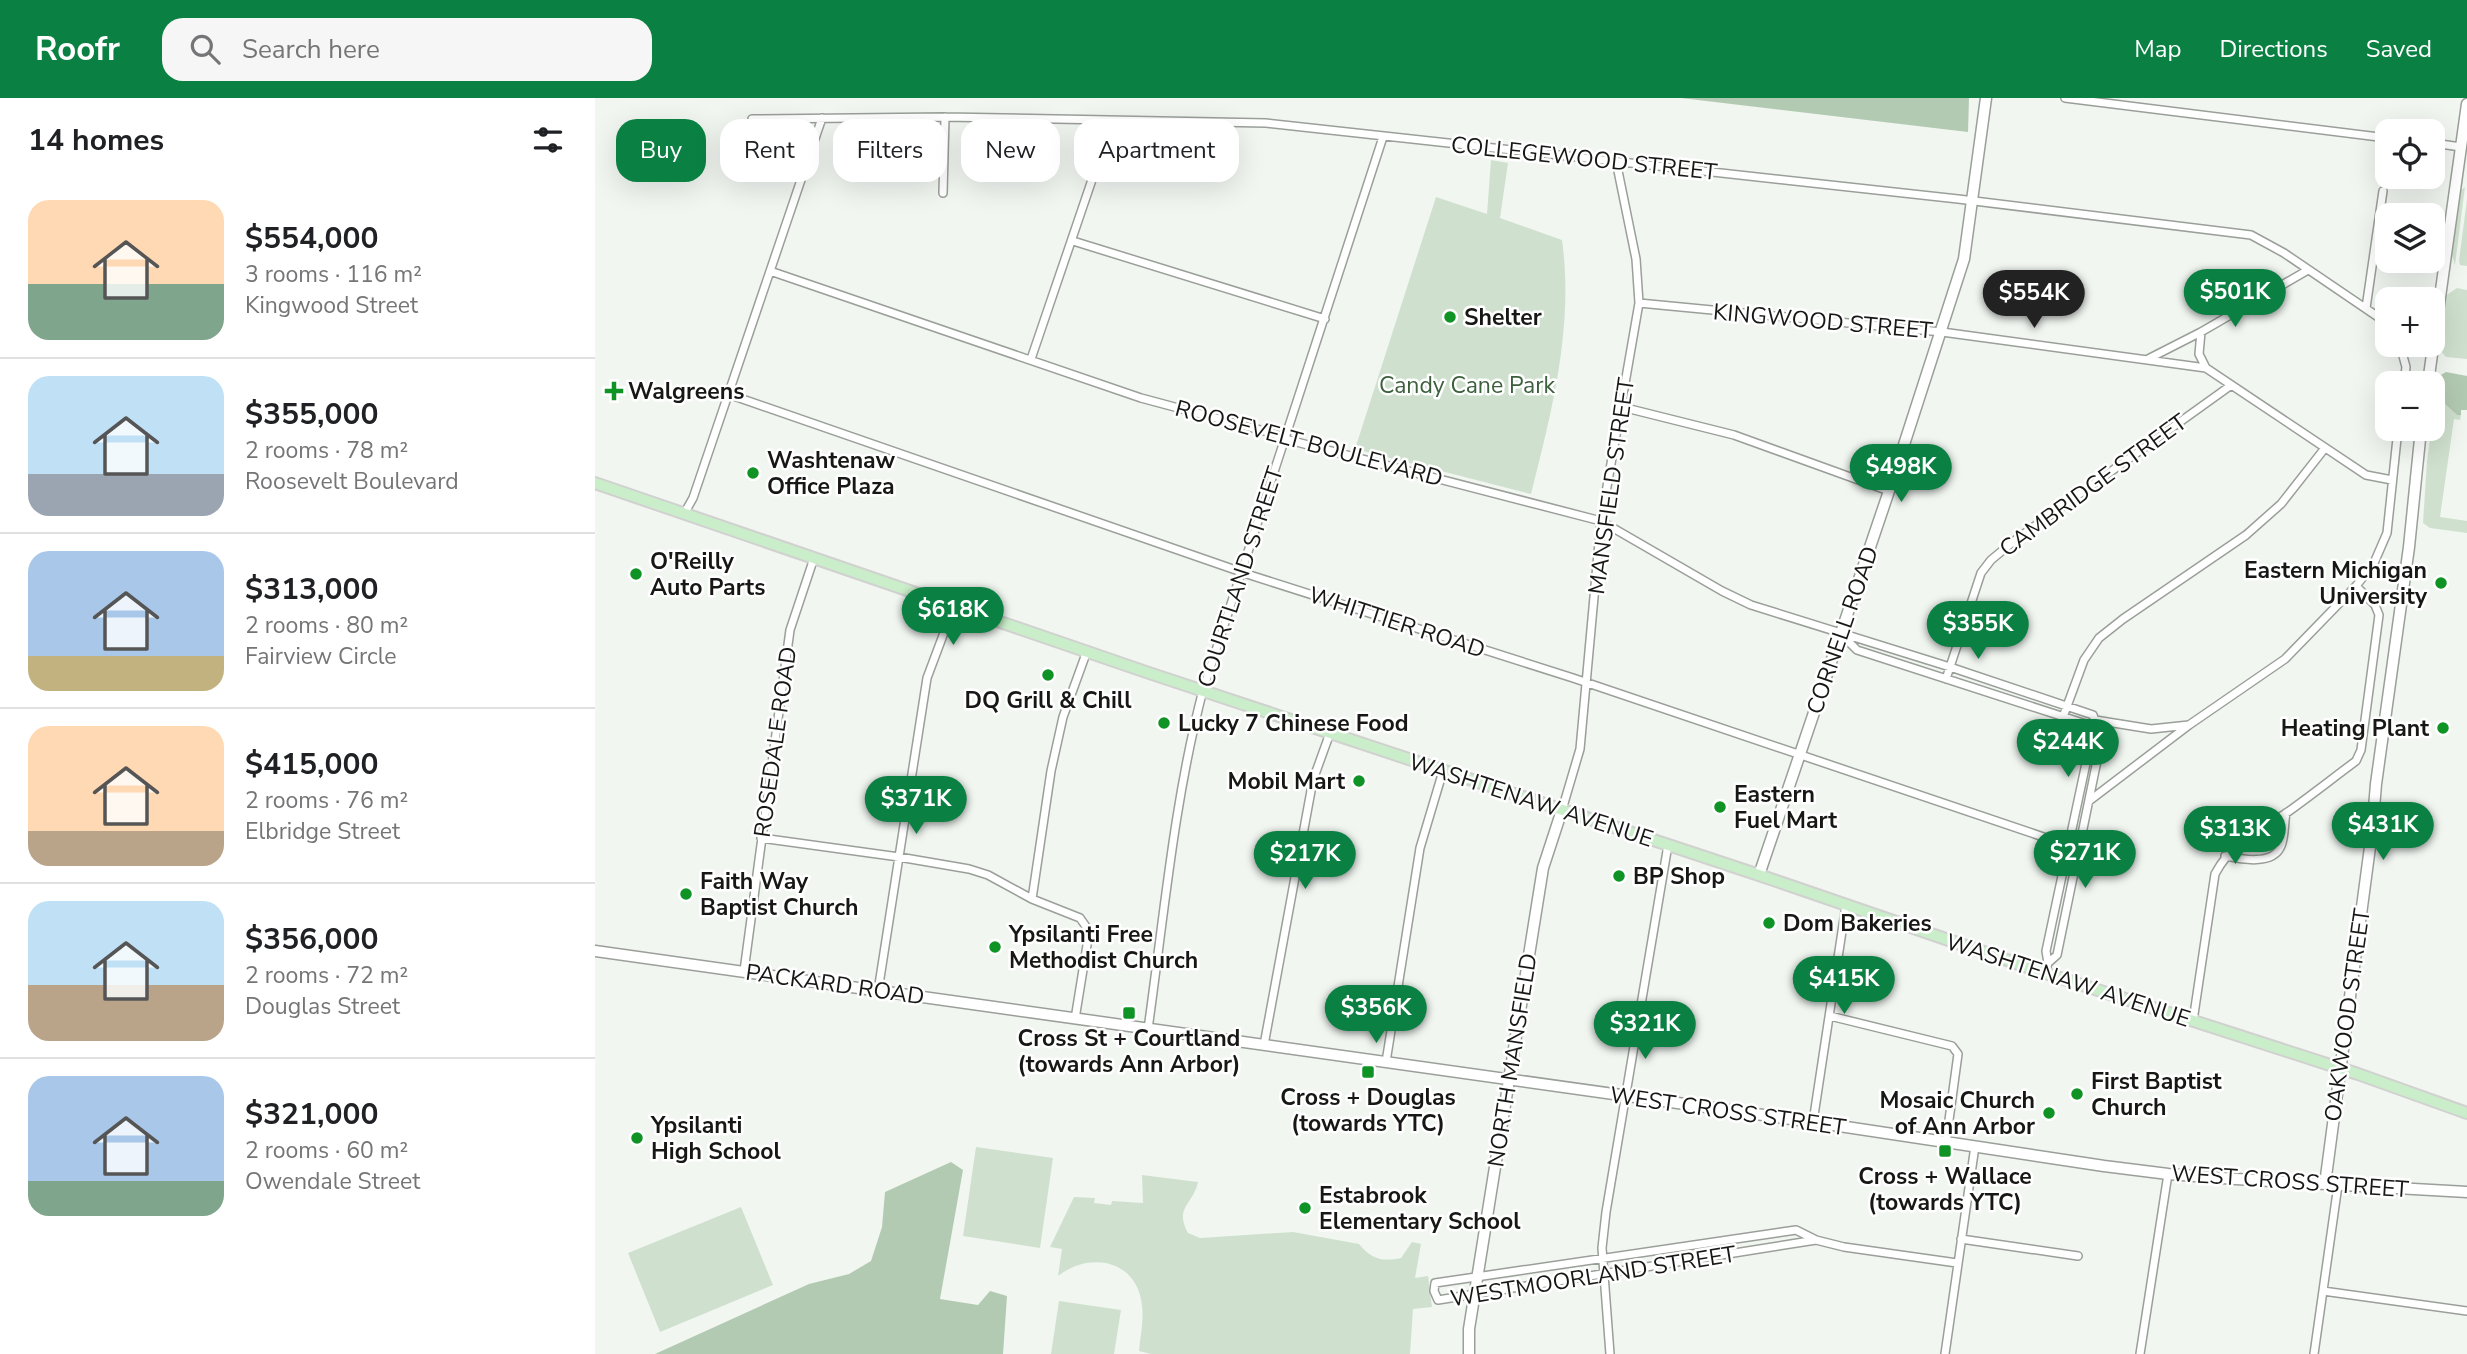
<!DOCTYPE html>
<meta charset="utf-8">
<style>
body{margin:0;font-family:"Nunito Sans",sans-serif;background:#f6f6f6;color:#202124;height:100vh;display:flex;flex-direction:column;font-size:26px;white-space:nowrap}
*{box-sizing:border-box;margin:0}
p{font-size:23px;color:#757577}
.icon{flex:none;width:38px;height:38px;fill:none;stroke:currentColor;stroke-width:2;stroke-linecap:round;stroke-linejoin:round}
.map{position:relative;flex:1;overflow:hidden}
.sheet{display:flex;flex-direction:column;background:#fff;width:595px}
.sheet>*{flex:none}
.top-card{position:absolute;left:21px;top:21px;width:665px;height:63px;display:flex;gap:14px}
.tools{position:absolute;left:1780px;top:21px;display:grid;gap:14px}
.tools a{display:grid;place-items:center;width:70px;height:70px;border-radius:14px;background:#fff;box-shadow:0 7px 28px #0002;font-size:35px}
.price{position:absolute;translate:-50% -60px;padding:0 16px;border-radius:24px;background:#0b8043;color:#fff;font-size:23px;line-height:46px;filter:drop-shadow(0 2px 4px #0008)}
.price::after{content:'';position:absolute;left:50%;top:42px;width:21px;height:16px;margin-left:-10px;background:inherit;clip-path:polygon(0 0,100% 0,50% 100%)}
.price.on{background:#222;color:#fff}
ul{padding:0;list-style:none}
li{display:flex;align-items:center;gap:21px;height:175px;padding:0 28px}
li+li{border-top:2px solid #e0e0e0}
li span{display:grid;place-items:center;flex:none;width:196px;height:140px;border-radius:21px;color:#555}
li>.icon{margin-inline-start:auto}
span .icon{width:84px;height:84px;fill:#fffc;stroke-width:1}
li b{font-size:30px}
h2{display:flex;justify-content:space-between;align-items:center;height:84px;padding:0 28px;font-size:30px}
.pill{padding:0 24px;border-radius:21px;background:#fff;box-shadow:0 7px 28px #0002;font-size:24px;line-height:63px}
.pill.on{background:#0b8043;color:#fff}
header{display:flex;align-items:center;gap:42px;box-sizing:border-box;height:98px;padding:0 35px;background:#0b8043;color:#fff}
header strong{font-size:33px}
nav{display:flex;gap:38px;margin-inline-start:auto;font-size:24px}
.search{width:490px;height:63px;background:#f6f6f6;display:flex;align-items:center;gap:18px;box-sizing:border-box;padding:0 24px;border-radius:21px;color:#757577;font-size:26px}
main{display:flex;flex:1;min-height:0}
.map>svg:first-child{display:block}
.green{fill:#cfe1ce}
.forest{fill:#b3cab2}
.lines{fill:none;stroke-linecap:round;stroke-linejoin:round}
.street-casing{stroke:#9a9f99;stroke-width:10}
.secondary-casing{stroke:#9a9f99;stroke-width:13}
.primary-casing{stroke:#d1d1d0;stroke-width:14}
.street{stroke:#fff;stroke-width:7}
.secondary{stroke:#fff;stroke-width:10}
.primary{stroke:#caeeca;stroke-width:10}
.poi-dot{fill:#0f9325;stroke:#fff;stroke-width:2.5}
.labels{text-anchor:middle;stroke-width:5;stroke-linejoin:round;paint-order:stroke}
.street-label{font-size:23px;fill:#171816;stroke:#fff}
.poi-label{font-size:23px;font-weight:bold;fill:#171816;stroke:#fff;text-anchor:start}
.park-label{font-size:23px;fill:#3c603c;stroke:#fff}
</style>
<header>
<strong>Roofr</strong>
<div class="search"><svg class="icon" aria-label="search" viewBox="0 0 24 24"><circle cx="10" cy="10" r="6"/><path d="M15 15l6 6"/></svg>Search here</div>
<nav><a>Map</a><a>Directions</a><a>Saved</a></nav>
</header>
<main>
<section class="sheet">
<h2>14 homes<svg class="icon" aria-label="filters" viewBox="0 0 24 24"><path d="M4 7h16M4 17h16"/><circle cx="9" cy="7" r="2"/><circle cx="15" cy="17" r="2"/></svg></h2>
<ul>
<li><span style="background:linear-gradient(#ffd9b3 60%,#7fa58c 0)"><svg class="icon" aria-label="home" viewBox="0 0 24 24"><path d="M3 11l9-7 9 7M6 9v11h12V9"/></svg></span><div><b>$554,000</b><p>3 rooms · 116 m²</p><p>Kingwood Street</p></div></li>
<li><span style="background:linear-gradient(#bfe0f5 70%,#9aa5b1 0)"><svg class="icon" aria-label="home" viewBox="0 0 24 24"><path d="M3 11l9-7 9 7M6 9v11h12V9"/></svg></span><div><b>$355,000</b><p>2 rooms · 78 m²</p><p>Roosevelt Boulevard</p></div></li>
<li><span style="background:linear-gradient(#a9c7e8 75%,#c2b280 0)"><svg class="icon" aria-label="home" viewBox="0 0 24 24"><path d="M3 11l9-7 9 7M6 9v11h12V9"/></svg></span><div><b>$313,000</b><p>2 rooms · 80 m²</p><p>Fairview Circle</p></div></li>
<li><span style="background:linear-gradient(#ffd9b3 75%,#b9a48a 0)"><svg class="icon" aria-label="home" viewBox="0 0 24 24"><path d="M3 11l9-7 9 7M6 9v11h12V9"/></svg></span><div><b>$415,000</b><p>2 rooms · 76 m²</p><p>Elbridge Street</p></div></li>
<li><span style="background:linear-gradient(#bfe0f5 60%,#b9a48a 0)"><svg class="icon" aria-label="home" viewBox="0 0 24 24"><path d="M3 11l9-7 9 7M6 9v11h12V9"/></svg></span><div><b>$356,000</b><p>2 rooms · 72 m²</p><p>Douglas Street</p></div></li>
<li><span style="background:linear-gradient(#a9c7e8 75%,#7fa58c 0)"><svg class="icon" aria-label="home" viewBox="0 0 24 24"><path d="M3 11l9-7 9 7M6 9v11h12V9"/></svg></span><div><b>$321,000</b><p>2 rooms · 60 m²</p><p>Owendale Street</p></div></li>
</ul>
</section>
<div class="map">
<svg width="1872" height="1256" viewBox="0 0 1872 1256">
<rect width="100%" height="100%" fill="#f1f6f1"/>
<!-- green -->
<path class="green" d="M896,62L913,65L905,120L967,142C979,228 957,313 936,396L760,351L841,99L892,116Z
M1870,89L1860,167L1857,157L1866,92Z
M1872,101V168L1865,167L1864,163Z
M1862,190L1872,192V261L1851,259L1843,250L1850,198Z
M1841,298L1862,317H1866L1865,322L1859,321L1845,419L1872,423V435L1835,430L1828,425L1832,363Z
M381,1049L458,1060L445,1150L368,1138Z
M547,1077L603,1084C598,1107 579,1109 593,1135L605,1140L698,1134L764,1146C776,1161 787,1164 806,1160L817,1144L826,1146L820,1180L833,1178L837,1209L818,1211L815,1256H556L544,1253C545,1239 549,1223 547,1208C543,1162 495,1153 463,1178L467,1151L455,1149L479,1099L500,1100L499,1105L516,1107L517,1103L548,1105Z
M146,1109L178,1187L65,1234L33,1155Z
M464,1203L526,1212L519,1256H456Z"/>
<!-- forest -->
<path class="forest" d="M1086,0H1374L1373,34Z
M1851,274L1872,278V312H1866V317H1862L1841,298L1844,278Z
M356,1064L368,1072L345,1201L383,1207L395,1193L412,1198L408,1256H60L214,1186L254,1176L276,1163L287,1129L290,1094Z"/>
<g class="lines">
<!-- street casing -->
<g class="street-casing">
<path id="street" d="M1470,0L1792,40
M157,21L350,19L671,25L1363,101L1656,137L1689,155L1792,225
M1838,45L1866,49
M348,95L350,19
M478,143L730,221
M175,173L546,300L680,336L690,341L1006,423L1127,493L1156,507L1355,569L1498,617L1500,622L1556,631L1594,627
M1044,205L1347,234L1611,270L1771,377L1797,382
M1771,210L1788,93
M1606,234L1604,256L1611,270
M1805,247L1811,269L1809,285
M436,261L517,23
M1553,261L1606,234L1713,172
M133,296L658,478L978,580L1484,751
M1027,309L1139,337L1294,393
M89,416L98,400L227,20
M1248,538L1262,552L1494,627L1500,622
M1351,581L1386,475L1396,462L1419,443L1635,288
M1468,619L1489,562L1504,540L1528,521L1651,437L1686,406L1730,350
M1494,703L1594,627L1690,561L1761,488L1779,465L1792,435L1803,331
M967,712L985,651L1006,423L1044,205L1041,161L1021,63
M166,740L304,759L374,771L393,777L437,801L485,820L492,830L493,841L480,921
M1630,758C1645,761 1678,768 1686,748C1690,739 1689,725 1691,715
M437,801L456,673L468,619L492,553
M1453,865L1462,857L1510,624
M149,873L195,532L219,460
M1450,875L1453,865L1451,853L1500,623
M283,893L332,580L359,508
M1235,918L1357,948L1363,956L1351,1044
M1598,923L1620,776C1637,744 1661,734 1690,716C1714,699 1738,680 1761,663L1766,652L1784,517L1780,507L1761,488
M553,931C569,818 579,703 608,592L788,39
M669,947L718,682L735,635
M791,964L825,750L848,673
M1218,1024L1251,807
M1201,1132L1221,1142L843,1202L839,1193L840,1185Z
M1366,1141L1483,1158
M1221,1142L1249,1149L1362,1165
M1728,1193L1872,1213
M1015,1256L1007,1150L1011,1114L1073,747
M1350,1256L1380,1048
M1545,1256L1573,1076
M1719,1256L1743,1087"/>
</g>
<!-- secondary casing -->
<g class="secondary-casing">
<path id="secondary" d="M1833,285L1872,6
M1164,777L1294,393L1369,161L1391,0
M0,853L1218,1024L1509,1068L1573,1076L1641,1081L1872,1094
M1730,1086L1777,734L1781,686L1814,449L1826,331
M874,1256V1231L948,770L967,712"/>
</g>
<!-- primary casing -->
<g class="primary-casing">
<path id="primary" d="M0,385L554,575L1164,777L1450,875L1763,976L1872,1015"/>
</g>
<!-- street -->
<use href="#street" class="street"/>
<!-- secondary -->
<use href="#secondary" class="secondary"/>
<!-- primary -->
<use href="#primary" class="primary"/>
</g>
<!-- markers -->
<g class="poi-dot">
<circle cx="855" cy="219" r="7"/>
<path d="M15.5 282.5h7v7h7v7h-7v7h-7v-7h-7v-7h7z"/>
<circle cx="158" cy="375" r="7"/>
<circle cx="41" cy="476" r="7"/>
<circle cx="1846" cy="485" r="7"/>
<circle cx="453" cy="577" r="7"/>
<circle cx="569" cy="625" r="7"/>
<circle cx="1848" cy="630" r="7"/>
<circle cx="764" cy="683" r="7"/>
<circle cx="1125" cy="709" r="7"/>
<circle cx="1024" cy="778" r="7"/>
<circle cx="91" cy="796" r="7"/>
<circle cx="1174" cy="825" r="7"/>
<circle cx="400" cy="849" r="7"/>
<rect x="527" y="908" width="14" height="14" rx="3.5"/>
<rect x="766" y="967" width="14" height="14" rx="3.5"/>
<circle cx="1482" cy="996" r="7"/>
<circle cx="1454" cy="1015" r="7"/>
<circle cx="42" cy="1040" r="7"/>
<rect x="1343" y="1046" width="14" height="14" rx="3.5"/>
<circle cx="710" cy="1110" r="7"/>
</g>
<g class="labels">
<!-- street labels -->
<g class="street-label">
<text transform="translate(989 60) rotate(6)" y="8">COLLEGEWOOD STREET</text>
<text transform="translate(1228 223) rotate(5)" y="8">KINGWOOD STREET</text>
<text transform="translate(714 345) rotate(15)" y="8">ROOSEVELT BOULEVARD</text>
<text transform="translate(1498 387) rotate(-36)" y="8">CAMBRIDGE STREET</text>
<text transform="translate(1016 388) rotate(-82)" y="8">MANSFIELD STREET</text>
<text transform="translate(645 479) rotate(-72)" y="8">COURTLAND STREET</text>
<text transform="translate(802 524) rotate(18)" y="8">WHITTIER ROAD</text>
<text transform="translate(1247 532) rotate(-71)" y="8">CORNELL ROAD</text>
<text transform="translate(180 644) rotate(-82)" y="8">ROSEDALE ROAD</text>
<text transform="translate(936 702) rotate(18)" y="8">WASHTENAW AVENUE</text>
<text transform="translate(1473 882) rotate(18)" y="8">WASHTENAW AVENUE</text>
<text transform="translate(240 886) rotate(8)" y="8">PACKARD ROAD</text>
<text transform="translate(1752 917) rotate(-82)" y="8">OAKWOOD STREET</text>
<text transform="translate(917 962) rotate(-81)" y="8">NORTH MANSFIELD</text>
<text transform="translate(1133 1013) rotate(8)" y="8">WEST CROSS STREET</text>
<text transform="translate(1695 1083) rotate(4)" y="8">WEST CROSS STREET</text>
<text transform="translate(998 1178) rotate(-9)" y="8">WESTMOORLAND STREET</text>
</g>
<!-- poi labels -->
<g class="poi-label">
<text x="869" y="227">Shelter</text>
<text x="33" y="301">Walgreens</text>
<text x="172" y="370">Washtenaw<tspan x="172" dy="26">Office Plaza</tspan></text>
<text x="55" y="471">O'Reilly<tspan x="55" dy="26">Auto Parts</tspan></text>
<text x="1832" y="480" text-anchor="end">Eastern Michigan<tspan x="1832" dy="26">University</tspan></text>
<text x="453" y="610" text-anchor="middle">DQ Grill &amp; Chill</text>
<text x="583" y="633">Lucky 7 Chinese Food</text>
<text x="1834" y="638" text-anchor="end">Heating Plant</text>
<text x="750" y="691" text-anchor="end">Mobil Mart</text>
<text x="1139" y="704">Eastern<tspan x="1139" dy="26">Fuel Mart</tspan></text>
<text x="1038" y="786">BP Shop</text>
<text x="105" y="791">Faith Way<tspan x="105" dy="26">Baptist Church</tspan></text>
<text x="1188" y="833">Dom Bakeries</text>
<text x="414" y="844">Ypsilanti Free<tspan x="414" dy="26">Methodist Church</tspan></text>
<text x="534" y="948" text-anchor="middle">Cross St + Courtland<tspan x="534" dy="26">(towards Ann Arbor)</tspan></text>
<text x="1496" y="991">First Baptist<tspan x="1496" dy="26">Church</tspan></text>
<text x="773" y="1007" text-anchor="middle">Cross + Douglas<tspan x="773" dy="26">(towards YTC)</tspan></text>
<text x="1440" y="1010" text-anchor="end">Mosaic Church<tspan x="1440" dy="26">of Ann Arbor</tspan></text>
<text x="56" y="1035">Ypsilanti<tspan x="56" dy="26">High School</tspan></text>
<text x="1350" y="1086" text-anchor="middle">Cross + Wallace<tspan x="1350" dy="26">(towards YTC)</tspan></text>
<text x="724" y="1105">Estabrook<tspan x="724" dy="26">Elementary School</tspan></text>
</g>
<!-- park labels -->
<g class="park-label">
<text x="872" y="295">Candy Cane Park</text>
</g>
</g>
</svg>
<div class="tools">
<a><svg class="icon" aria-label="locate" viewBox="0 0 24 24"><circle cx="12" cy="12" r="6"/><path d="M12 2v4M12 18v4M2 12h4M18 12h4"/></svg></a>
<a><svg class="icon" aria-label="layers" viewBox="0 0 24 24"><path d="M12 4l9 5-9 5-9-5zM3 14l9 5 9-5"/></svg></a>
<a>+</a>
<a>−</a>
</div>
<b class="price" style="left:1640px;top:231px">$501K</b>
<b class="price on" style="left:1439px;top:232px">$554K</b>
<b class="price" style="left:1306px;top:406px">$498K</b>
<b class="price" style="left:358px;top:549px">$618K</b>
<b class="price" style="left:1383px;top:563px">$355K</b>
<b class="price" style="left:1473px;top:681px">$244K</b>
<b class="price" style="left:321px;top:738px">$371K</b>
<b class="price" style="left:1788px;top:764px">$431K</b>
<b class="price" style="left:1640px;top:768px">$313K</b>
<b class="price" style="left:1490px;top:792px">$271K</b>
<b class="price" style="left:710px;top:793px">$217K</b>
<b class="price" style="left:1249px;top:918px">$415K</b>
<b class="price" style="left:781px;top:947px">$356K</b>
<b class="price" style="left:1050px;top:963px">$321K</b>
<div class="top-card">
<a class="pill on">Buy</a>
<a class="pill">Rent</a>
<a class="pill">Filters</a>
<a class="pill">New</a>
<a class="pill">Apartment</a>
</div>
</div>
</main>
